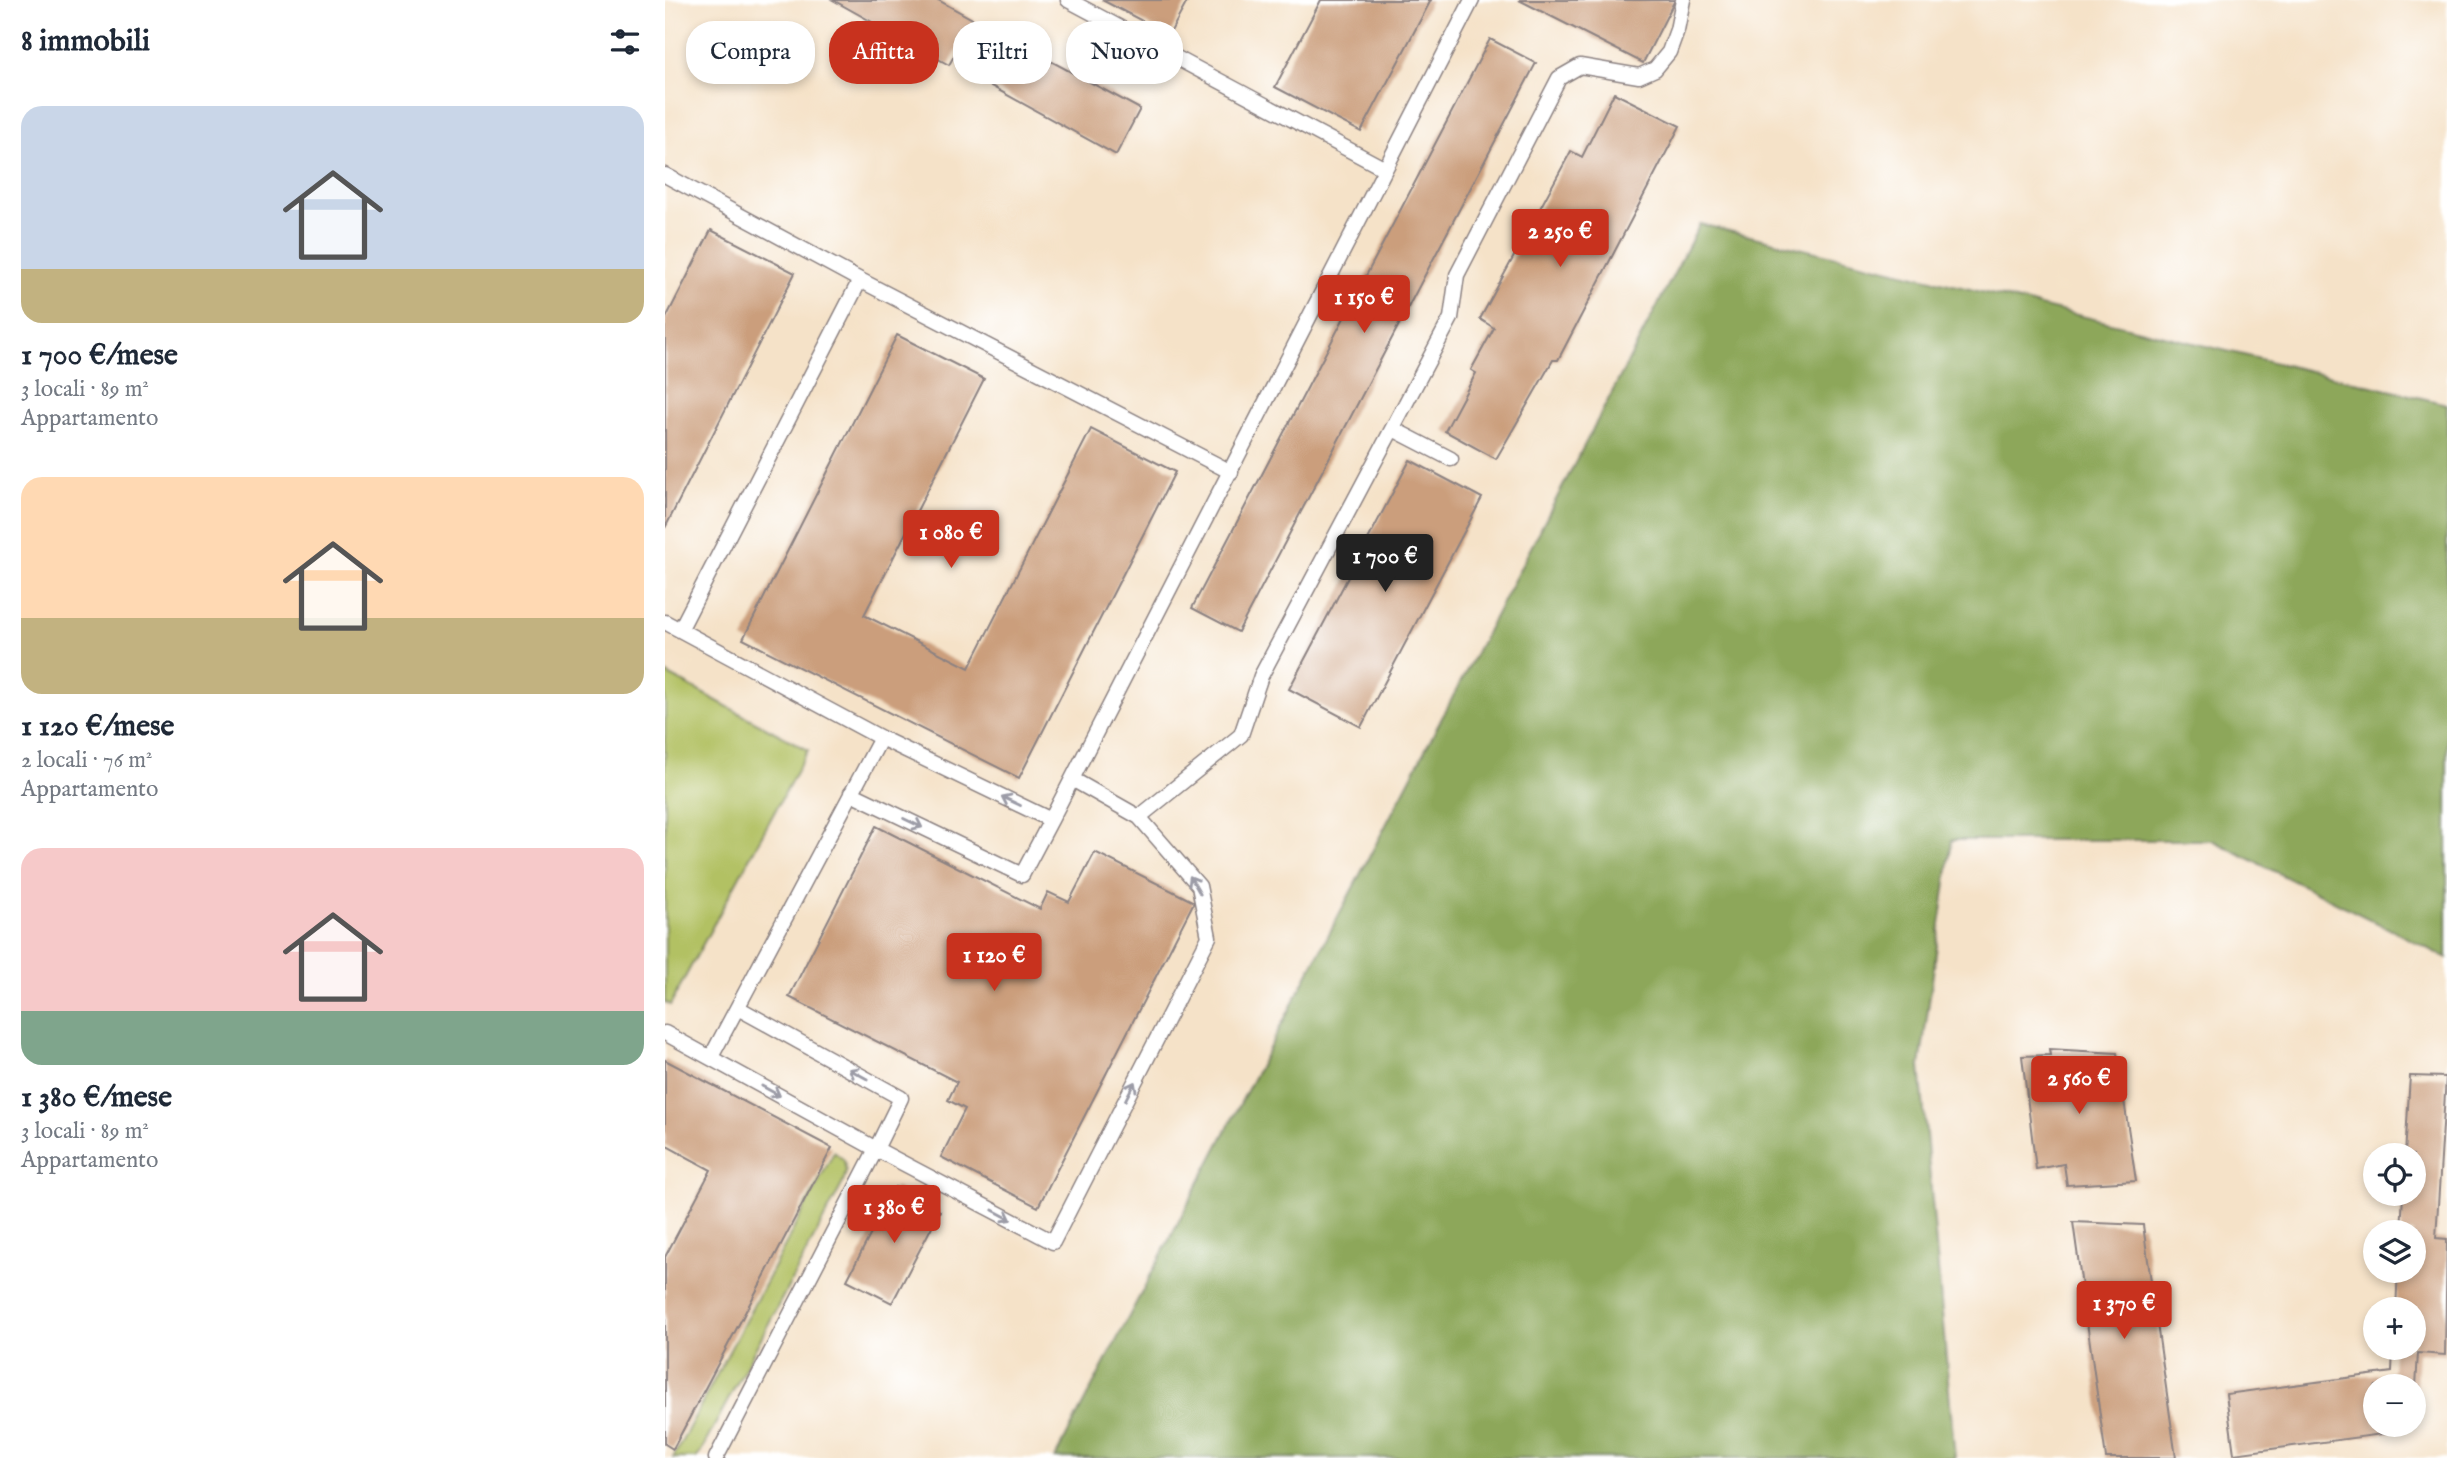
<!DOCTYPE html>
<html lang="it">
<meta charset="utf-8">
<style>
body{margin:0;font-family:"IM FELL English",serif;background:#f6f6f7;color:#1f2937;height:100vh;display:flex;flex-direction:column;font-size:26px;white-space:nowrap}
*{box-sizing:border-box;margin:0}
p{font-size:23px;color:#747a83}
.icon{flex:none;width:38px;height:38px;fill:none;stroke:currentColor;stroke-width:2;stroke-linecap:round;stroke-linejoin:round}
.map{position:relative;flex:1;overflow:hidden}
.panel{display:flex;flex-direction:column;background:#fff;width:665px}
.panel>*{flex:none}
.hud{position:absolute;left:21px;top:21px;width:665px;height:63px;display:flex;gap:14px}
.fabs{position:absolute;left:1698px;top:1143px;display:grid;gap:14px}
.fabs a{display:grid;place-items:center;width:63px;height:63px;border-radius:50%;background:#fff;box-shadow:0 4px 10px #0003;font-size:35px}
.price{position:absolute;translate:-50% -60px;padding:0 16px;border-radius:7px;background:#c8321e;color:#fff;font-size:23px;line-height:46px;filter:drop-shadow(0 2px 4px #0008)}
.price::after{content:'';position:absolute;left:50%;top:42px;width:21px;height:16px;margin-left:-10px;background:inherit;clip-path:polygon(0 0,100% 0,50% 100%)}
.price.on{background:#222;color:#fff}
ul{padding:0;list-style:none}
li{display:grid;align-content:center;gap:14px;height:371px;padding:0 21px}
li span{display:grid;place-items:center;height:217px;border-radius:21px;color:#555}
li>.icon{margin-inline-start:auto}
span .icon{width:126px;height:126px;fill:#fffc;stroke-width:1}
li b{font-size:30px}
h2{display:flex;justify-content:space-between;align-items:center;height:84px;padding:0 21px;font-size:30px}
.pill{padding:0 24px;border-radius:28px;background:#fff;box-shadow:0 4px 10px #0003;font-size:24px;line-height:63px}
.pill.on{background:#c8321e;color:#fff}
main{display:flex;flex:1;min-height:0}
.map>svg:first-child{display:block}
.green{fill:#b2c164;stroke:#6a7250;stroke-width:2}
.forest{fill:#8da75a;stroke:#58644a;stroke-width:2}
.building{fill:#cb9e7b}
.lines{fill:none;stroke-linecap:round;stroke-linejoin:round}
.service-casing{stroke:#8c8282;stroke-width:17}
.service{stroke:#fff;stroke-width:14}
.oneway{stroke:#9c9ca7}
</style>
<main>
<section class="panel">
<h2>8 immobili<svg class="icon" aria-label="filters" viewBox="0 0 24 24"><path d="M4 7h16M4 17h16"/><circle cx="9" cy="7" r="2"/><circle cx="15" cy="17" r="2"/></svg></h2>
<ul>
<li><span style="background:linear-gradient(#c9d6e8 75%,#c2b280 0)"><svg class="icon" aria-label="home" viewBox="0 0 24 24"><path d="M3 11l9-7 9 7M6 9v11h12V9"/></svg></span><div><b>1 700 €/mese</b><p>3 locali · 89 m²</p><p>Appartamento</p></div></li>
<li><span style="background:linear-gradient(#ffd9b3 65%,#c2b280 0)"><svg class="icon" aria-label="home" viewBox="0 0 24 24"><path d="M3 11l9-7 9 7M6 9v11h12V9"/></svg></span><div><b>1 120 €/mese</b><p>2 locali · 76 m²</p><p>Appartamento</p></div></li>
<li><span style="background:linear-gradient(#f6c9c9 75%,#7fa58c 0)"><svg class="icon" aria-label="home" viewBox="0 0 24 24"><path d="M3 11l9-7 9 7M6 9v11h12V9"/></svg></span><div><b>1 380 €/mese</b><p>3 locali · 89 m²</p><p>Appartamento</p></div></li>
</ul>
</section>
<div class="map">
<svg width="1782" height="1458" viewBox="0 0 1782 1458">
<rect width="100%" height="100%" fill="#fff"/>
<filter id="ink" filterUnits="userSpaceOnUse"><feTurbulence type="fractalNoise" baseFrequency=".0143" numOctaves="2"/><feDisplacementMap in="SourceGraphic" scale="14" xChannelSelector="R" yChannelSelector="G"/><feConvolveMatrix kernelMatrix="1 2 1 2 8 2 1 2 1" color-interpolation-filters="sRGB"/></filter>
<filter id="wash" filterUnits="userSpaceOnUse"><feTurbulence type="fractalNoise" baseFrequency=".00686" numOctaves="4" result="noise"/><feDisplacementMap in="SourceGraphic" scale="28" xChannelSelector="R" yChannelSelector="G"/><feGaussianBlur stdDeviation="1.57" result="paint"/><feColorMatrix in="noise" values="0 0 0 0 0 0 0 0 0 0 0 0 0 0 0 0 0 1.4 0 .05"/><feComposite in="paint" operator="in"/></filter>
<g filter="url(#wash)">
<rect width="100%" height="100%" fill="#f5e2c8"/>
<!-- green -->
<path class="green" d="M0,673L143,750L5,1005L0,1002Z
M169,1152L179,1160L181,1172L178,1183L34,1455L31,1458H8Z"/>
<!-- forest -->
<path class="forest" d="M1035,224L1782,404V958L1547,840H1287L1255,1066L1290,1458H390Z"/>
<g id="blocks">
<!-- building -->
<path class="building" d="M168,0H273L309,20L284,65Z
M437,0H523L504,35Z
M656,0H766L696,132L610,87Z
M854,0H1010L978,63Z
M341,37L475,109L451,155L317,81Z
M825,39L871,63L573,632L527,608Z
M949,93L1015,126L893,360H888L831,459L780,431L811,373L806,370L829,328L815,319L906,151L917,157Z
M46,230L130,273L0,528V320Z
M232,335L319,379L199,615L304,668L426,429L510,472L354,778L78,639Z
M745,460L817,498L696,727L624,689Z
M211,826L375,909L383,892L404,902L430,852L529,902L373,1207L276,1157L300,1109L283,1100L292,1082L124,997Z
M1384,1049L1452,1053L1471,1181L1402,1185L1399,1164L1371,1169L1357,1056L1385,1055Z
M0,1060L167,1148L8,1449L0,1444V1257L46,1170L0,1145Z
M1745,1076L1781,1077L1771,1238L1782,1239L1780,1355L1753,1353L1750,1403H1748V1386H1710V1424H1725V1433L1569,1454L1561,1394L1727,1372L1728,1348H1748V1309H1731L1733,1270H1748V1232H1736L1738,1194H1748V1155H1740Z
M230,1187L275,1211L227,1303L182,1280Z
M1408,1222L1478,1225L1511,1458H1441Z"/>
</g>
</g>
<g filter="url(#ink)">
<use href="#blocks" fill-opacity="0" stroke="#8c8282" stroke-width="2"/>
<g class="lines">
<!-- service casing -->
<g class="service-casing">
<path id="service" d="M403,0L720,169
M0,175L195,280L566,472
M728,429L786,459
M0,622L216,738L386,820L357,875L186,793
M15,630L195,280
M474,817L576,735L596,676L786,318L792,275L894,78L915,66L974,76L990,69L1004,52L1012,30L1018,0
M386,820L807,0
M0,1033L211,1149L236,1098L73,1008
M46,1057L216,738
M51,1458L211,1149L388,1242L544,937L534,886L474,817L407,779"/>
</g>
<!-- service -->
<use href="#service" class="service"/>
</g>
<!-- one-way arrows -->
<defs><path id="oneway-shaft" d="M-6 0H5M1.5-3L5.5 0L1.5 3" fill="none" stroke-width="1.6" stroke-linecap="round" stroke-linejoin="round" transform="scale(1.75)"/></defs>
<g class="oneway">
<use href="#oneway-shaft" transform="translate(346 801) rotate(-154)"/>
<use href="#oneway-shaft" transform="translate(248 823) rotate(26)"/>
<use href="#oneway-shaft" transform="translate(530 885) rotate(-120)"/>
<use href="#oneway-shaft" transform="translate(193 1074) rotate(-151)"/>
<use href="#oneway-shaft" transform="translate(106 1091) rotate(29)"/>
<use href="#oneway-shaft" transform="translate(465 1091) rotate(-63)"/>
<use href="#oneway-shaft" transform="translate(337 1215) rotate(28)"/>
</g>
</g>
</svg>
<div class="fabs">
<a><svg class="icon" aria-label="locate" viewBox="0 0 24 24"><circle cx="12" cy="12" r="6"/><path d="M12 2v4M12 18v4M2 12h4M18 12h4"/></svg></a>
<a><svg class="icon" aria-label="layers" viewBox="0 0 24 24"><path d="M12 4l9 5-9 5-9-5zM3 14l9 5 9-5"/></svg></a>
<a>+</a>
<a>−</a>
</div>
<b class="price" style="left:895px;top:269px">2 250 €</b>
<b class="price" style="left:699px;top:335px">1 150 €</b>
<b class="price" style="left:286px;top:570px">1 080 €</b>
<b class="price on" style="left:720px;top:594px">1 700 €</b>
<b class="price" style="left:329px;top:993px">1 120 €</b>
<b class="price" style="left:1414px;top:1116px">2 560 €</b>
<b class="price" style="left:229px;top:1245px">1 380 €</b>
<b class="price" style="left:1459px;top:1341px">1 370 €</b>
<div class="hud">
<a class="pill">Compra</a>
<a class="pill on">Affitta</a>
<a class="pill">Filtri</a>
<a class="pill">Nuovo</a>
</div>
</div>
</main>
